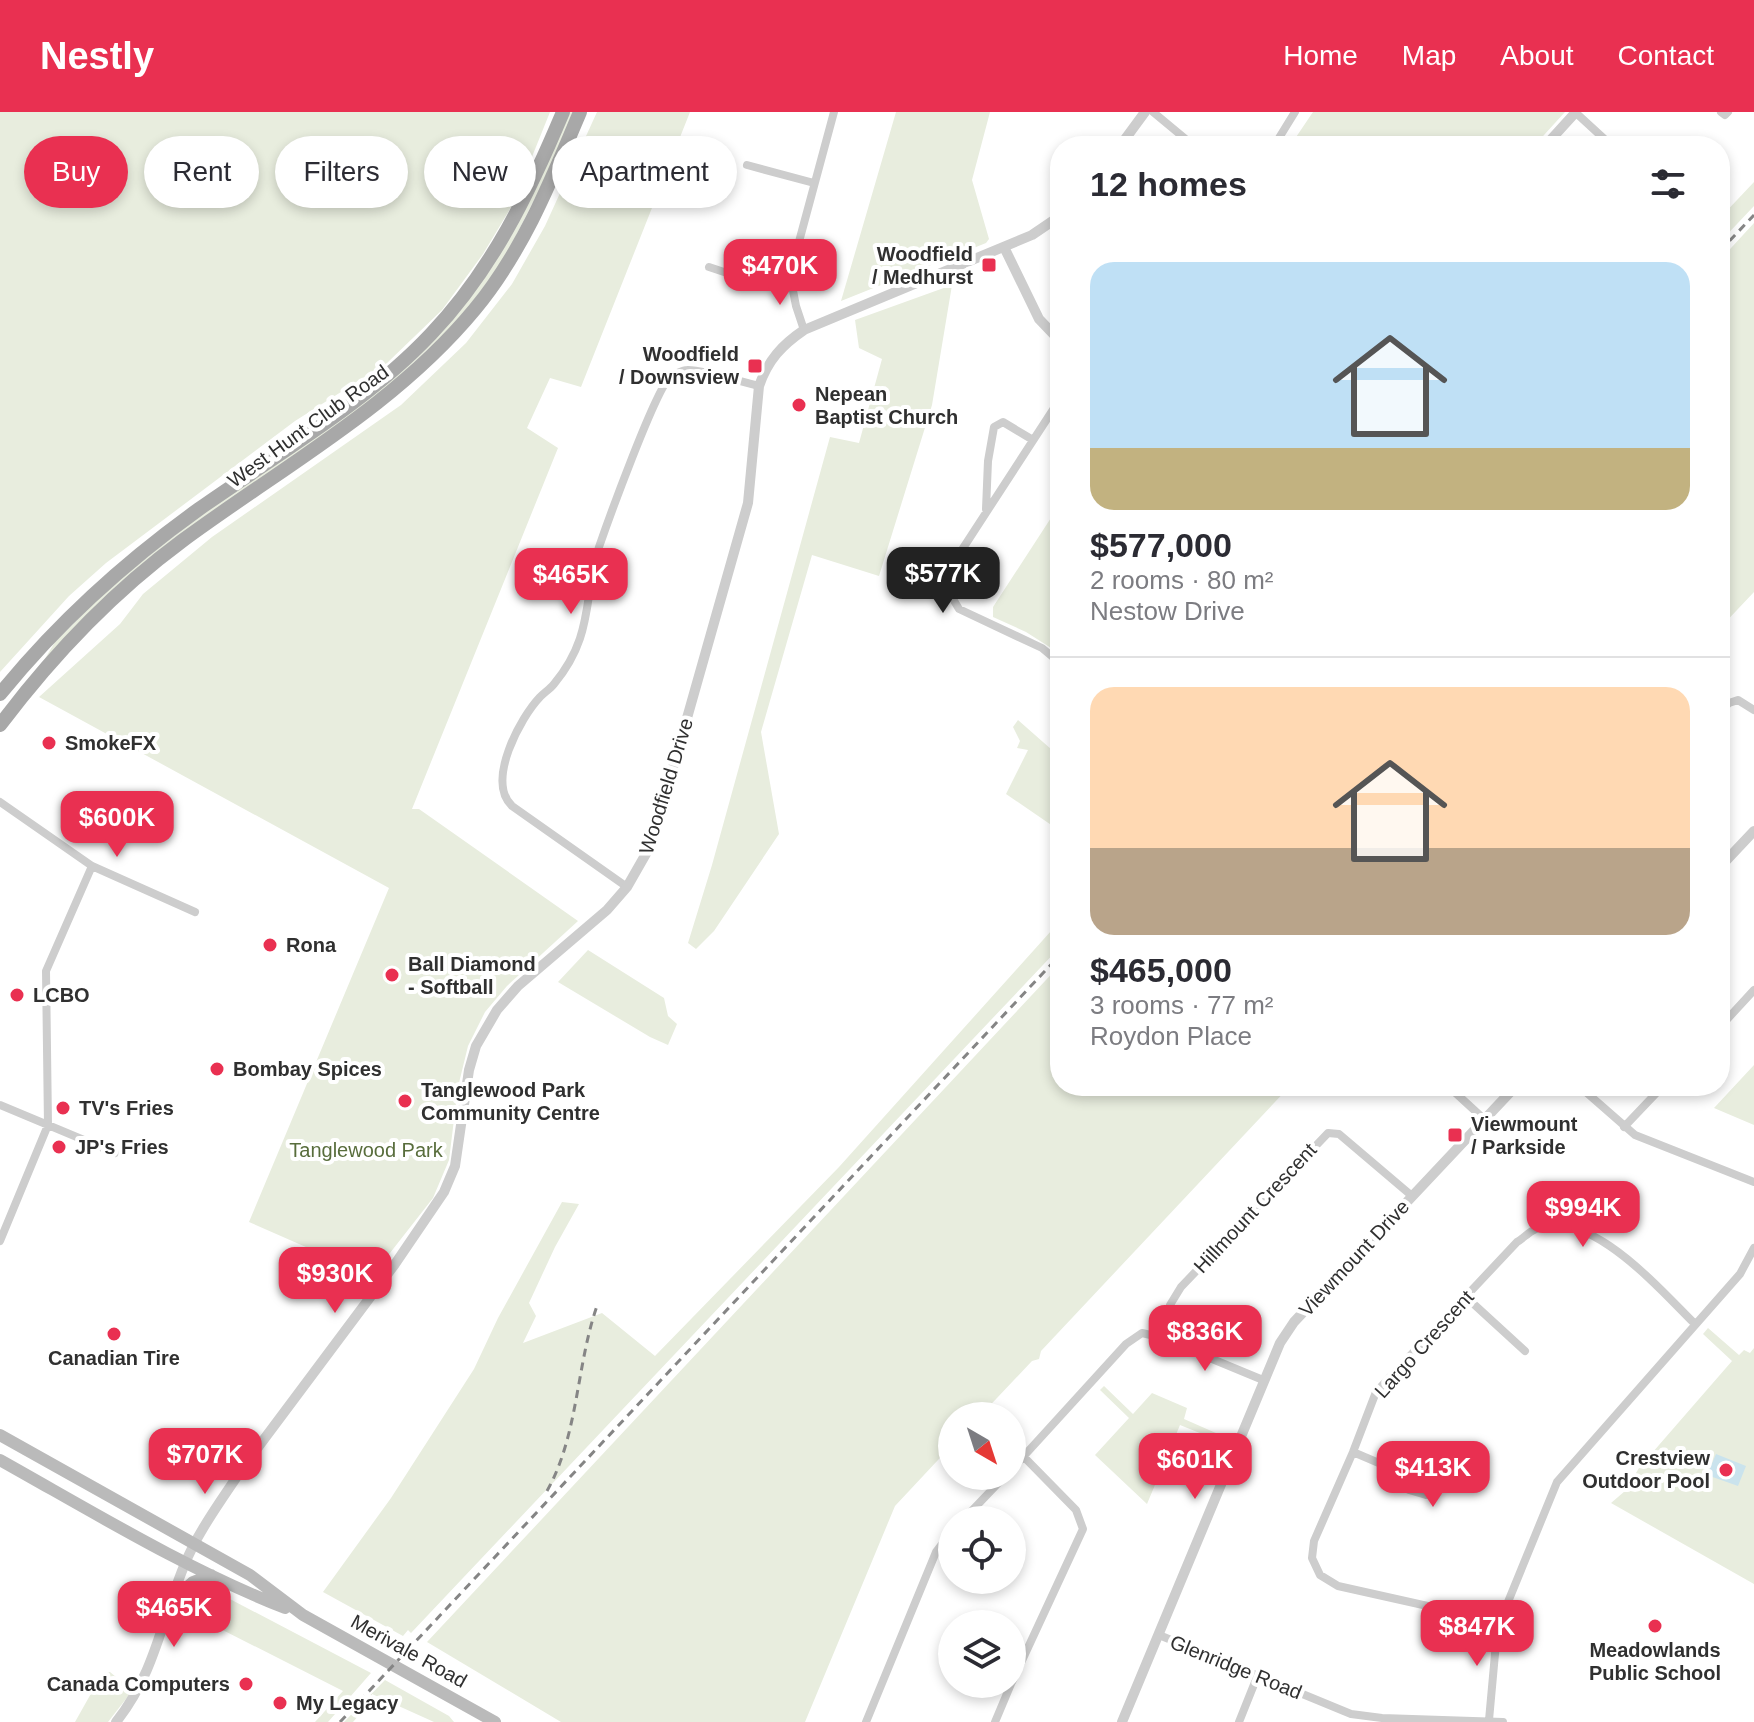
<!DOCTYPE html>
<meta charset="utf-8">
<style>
body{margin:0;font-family:Arial,sans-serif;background:#f7f7f7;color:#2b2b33;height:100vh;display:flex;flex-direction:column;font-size:30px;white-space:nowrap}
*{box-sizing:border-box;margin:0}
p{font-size:26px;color:#7c7c81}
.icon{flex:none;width:44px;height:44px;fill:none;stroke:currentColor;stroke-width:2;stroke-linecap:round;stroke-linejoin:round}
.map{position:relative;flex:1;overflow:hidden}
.sheet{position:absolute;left:1050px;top:24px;width:680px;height:960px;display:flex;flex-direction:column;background:#fff;border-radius:32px;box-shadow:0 4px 12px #0003}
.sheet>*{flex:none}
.guide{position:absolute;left:24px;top:24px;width:760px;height:72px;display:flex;gap:16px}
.needle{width:52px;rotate:141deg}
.controls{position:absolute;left:938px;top:1290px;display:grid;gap:16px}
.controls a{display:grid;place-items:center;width:88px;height:88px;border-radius:50%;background:#fff;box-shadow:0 4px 12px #0003;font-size:40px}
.price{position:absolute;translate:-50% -68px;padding:0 18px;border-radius:16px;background:#e93051;color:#fff;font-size:26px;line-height:52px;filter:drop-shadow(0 2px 4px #0008)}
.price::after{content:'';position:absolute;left:50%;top:48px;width:24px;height:18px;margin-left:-12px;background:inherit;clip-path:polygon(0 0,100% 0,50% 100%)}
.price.active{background:#222;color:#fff}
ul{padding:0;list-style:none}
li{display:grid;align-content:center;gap:16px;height:424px;padding:0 40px}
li+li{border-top:2px solid #e1e1e2}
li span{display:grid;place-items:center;height:248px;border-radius:24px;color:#555}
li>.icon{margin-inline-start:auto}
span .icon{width:144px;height:144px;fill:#fffc;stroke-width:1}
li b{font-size:34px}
h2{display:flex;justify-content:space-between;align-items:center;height:96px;padding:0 40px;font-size:34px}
.pill{padding:0 28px;border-radius:36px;background:#fff;box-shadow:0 4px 12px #0003;font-size:28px;line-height:72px}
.pill.active{background:#e93051;color:#fff}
header{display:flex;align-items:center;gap:48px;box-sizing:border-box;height:112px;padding:0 40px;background:#e93051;color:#fff}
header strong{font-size:38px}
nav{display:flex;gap:44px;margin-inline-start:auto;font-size:28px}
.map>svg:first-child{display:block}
.green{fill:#e8edde}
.water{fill:#cae3ed}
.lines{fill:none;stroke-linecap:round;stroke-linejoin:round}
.minor{stroke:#cdcdcd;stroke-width:8}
.tertiary{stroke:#cdcdcd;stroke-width:10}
.secondary{stroke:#bababa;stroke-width:12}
.primary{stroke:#a8a8a8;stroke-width:14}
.rail{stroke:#858585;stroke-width:3;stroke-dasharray:8 6;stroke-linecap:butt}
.poi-dot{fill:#e93051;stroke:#fff;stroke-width:3}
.labels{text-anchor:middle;stroke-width:8;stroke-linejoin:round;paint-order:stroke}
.poi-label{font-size:20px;font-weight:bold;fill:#303030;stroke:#fff;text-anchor:start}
.street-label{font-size:20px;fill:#303030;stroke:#fff}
.park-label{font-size:20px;fill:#586d3c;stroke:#fff}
</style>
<header>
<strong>Nestly</strong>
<nav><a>Home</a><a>Map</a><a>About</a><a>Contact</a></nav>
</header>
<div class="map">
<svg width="1754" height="1610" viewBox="0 0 1754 1610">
<rect width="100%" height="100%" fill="#fff"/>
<!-- green -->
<path class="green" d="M0,0H550L513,92L483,142L442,198L387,251L295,309L106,451L69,484L0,560Z
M568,0H575L559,39L503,149L458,209L373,289L211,402L43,550L55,530L113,472L458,200Z
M597,0H690L581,275L550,266L527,316L558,336L412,697H419L578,809L507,874L485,900L468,934L458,975L449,1048L433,1086L372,1164L249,1110L389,776L39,585L120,512L143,482L212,425L401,293L466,231L512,172L545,114Z
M896,0H990L972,68L989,127L986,131L841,189Z
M1313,0H1565L1534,34H1290Z
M1754,70V94L1720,130V106Z
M1754,111V480L1720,516V148Z
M952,173L932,293L879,464L812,443L761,620L779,722L714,819L696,837L688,831L712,753L830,325L859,331L882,247L859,236L855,208Z
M1060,392V540L1059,541L1026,520L993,505V495Z
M1018,608L1060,645V719L1006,682L1028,638L1017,636L1020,629L1013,615Z
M1060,809V835L411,1521L408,1518L403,1524L323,1480L391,1386L474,1257L498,1206L562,1090L579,1092L555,1135L529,1191L536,1204L523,1231L602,1201L655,1244L839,1055Z
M588,838L664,886L668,904L677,912L668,933L650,925L558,870Z
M1060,853V974H1290L1041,1239L1039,1247L1032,1249L980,1304H952V1333L895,1394L805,1610H561L427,1530Z
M1754,953V1013L1714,996Z
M1708,1216L1739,1243L1744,1238L1750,1241L1754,1236V1472L1611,1391L1625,1379L1639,1356L1732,1249L1703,1222Z
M1104,1274L1133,1302L1152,1281L1187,1296L1184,1307L1225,1325L1222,1330L1180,1313L1147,1392L1095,1343L1129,1306L1100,1278Z
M200,1474L209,1476L371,1561L328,1610H315L343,1579L201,1507L187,1497L190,1484Z
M110,1560L128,1575L129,1583L108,1610H75L102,1562Z
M385,1568L449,1604L454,1610H434L372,1582V1588L353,1610H344Z"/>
<!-- water -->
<path class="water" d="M1716,1342L1746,1354L1738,1374L1707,1363Z"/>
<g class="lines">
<!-- minor -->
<path class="minor" d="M1153,0L1194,34
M1575,0L1612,34
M1721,0L1725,3L1728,0
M1274,34L1295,0
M747,53L814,71
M709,155L730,162L790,163
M804,218L796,194L790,163L834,0
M1060,287L954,450L950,466V482L959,497L1042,536L1060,551
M986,397L988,349L994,315L1003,310L1033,328
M1720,600L1729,591L1738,588L1754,598
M0,690L92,754L195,800
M627,775L512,694C486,669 520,606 540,585C545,580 550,577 554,572C594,524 583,487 599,435C608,409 655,279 670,265C673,263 683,258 687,258C700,257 743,270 759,274
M1720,915L1754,878
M1448,974L1485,1008
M1579,974L1635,1023L1754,1070
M0,993L115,1041
M1624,1015L1663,974
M0,1129L48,1013L46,859L92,754
M1466,1185L1525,1239
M1159,1225L1170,1193L1181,1175L1328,1021L1339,1022L1412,1084
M1353,1340L1407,1363L1409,1378L1426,1383L1435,1375L1434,1362C1425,1352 1416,1353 1407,1363
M1012,1357L1126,1232L1142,1221L1159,1225L1263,1268
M963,1408L1005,1364
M1501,1507L1441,1497L1338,1474L1320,1463L1312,1446L1314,1429L1353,1340L1376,1280L1517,1130C1522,1127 1527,1122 1532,1119C1585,1089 1662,1180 1695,1212
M1159,1523L1351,1602L1382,1606L1503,1610
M1012,1570L1083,1417L1076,1398L1024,1345
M1489,1608L1496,1531L1501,1507L1557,1370L1740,1162L1754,1136
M866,1610L936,1440L952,1419
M995,1610L1011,1572
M1239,1610L1257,1565"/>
<!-- tertiary -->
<path class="tertiary" d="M1120,34L1145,0
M1545,34L1576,0
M1004,135L1039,207L1060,229
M1720,755L1754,719
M116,1610C155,1561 161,1510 184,1454C198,1419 223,1386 244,1354L395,1152L444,1080L455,1054L469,958L476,934L497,898L518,874L607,798L627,775L651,733L748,391L759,274C768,248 782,233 804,218L1032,123L1060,104
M1122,1610L1280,1231L1294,1210L1516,974"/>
<!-- secondary -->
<path class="secondary" d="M0,1323L250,1463L303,1503L495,1610
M0,1348C93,1400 186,1457 285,1496
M172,1489L193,1470L211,1463"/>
<!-- primary -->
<path class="primary" d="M0,582C57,512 125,450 199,397C277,342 365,292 431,222C492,158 529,81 563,0
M0,613C52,544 113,480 182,429C282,355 395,294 475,197C523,139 551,69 580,0"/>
<!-- rail -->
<path class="rail" d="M1720,139L1754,103
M547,1379C579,1322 576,1252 598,1191
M340,1610L1060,843"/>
</g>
<!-- markers -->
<g class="poi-dot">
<rect x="981" y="145" width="16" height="16" rx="4"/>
<rect x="747" y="246" width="16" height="16" rx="4"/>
<circle cx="799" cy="293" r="8"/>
<circle cx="49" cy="631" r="8"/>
<circle cx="270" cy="833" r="8"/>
<circle cx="392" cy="863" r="8"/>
<circle cx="17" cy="883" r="8"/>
<circle cx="217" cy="957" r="8"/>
<circle cx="405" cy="989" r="8"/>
<circle cx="63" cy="996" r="8"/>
<rect x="1447" y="1015" width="16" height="16" rx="4"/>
<circle cx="59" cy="1035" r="8"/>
<circle cx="114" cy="1222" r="8"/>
<circle cx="1726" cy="1358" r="8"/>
<circle cx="1655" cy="1514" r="8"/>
<circle cx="246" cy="1572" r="8"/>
<circle cx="280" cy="1591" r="8"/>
</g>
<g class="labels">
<!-- poi labels -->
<g class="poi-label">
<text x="973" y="149" text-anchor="end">Woodfield<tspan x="973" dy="23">/ Medhurst</tspan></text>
<text x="739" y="249" text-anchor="end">Woodfield<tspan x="739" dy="23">/ Downsview</tspan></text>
<text x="815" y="289">Nepean<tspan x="815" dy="23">Baptist Church</tspan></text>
<text x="65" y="638">SmokeFX</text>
<text x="286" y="840">Rona</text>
<text x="408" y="859">Ball Diamond<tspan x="408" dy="23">- Softball</tspan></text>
<text x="33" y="890">LCBO</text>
<text x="233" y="964">Bombay Spices</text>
<text x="421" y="985">Tanglewood Park<tspan x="421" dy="23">Community Centre</tspan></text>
<text x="79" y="1003">TV's Fries</text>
<text x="1471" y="1019">Viewmount<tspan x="1471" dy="23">/ Parkside</tspan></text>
<text x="75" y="1042">JP's Fries</text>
<text x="114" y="1253" text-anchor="middle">Canadian Tire</text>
<text x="1710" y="1353" text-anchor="end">Crestview<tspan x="1710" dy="23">Outdoor Pool</tspan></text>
<text x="1655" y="1545" text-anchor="middle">Meadowlands<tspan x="1655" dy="23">Public School</tspan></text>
<text x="230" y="1579" text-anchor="end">Canada Computers</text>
<text x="296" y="1598">My Legacy</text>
</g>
<!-- street labels -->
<g class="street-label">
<text transform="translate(308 314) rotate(-36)" y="7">West Hunt Club Road</text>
<text transform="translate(666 674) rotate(-73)" y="7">Woodfield Drive</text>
<text transform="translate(1255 1096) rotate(-47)" y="7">Hillmount Crescent</text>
<text transform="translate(1354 1146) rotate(-47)" y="7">Viewmount Drive</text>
<text transform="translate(1424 1232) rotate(-48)" y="7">Largo Crescent</text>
<text transform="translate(409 1539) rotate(29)" y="7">Merivale Road</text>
<text transform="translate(1236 1555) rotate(22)" y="7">Glenridge Road</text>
</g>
<!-- park labels -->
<g class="park-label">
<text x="366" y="1045">Tanglewood Park</text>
</g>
</g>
</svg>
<div class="controls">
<a><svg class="needle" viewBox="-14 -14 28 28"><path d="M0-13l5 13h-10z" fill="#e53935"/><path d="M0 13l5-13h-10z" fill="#7c7c81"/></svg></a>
<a><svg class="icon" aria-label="locate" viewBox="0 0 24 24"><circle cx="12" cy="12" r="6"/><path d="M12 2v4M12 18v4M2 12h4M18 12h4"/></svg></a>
<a><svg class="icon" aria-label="layers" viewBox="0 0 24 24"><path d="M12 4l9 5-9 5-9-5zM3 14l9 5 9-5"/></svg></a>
</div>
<b class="price" style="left:780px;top:195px">$470K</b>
<b class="price active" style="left:943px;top:503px">$577K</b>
<b class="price" style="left:571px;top:504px">$465K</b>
<b class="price" style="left:117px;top:747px">$600K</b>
<b class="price" style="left:1583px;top:1137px">$994K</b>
<b class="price" style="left:335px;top:1203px">$930K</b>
<b class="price" style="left:1205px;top:1261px">$836K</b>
<b class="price" style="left:205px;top:1384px">$707K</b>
<b class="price" style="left:1195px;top:1389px">$601K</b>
<b class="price" style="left:1433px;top:1397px">$413K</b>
<b class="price" style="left:174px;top:1537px">$465K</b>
<b class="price" style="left:1477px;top:1556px">$847K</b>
<div class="guide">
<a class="pill active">Buy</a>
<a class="pill">Rent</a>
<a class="pill">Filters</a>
<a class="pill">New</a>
<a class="pill">Apartment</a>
</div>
<section class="sheet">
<h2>12 homes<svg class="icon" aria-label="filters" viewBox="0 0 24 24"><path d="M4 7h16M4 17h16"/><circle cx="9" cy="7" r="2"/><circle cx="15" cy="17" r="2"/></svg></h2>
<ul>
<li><span style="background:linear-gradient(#bfe0f5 75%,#c2b280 0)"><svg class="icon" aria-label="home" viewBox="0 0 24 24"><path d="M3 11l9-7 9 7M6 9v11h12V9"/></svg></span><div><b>$577,000</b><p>2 rooms · 80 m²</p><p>Nestow Drive</p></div></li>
<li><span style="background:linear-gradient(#ffd9b3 65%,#b9a48a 0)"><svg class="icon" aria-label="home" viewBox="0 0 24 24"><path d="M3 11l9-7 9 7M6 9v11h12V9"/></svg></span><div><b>$465,000</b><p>3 rooms · 77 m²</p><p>Roydon Place</p></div></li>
</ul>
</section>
</div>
